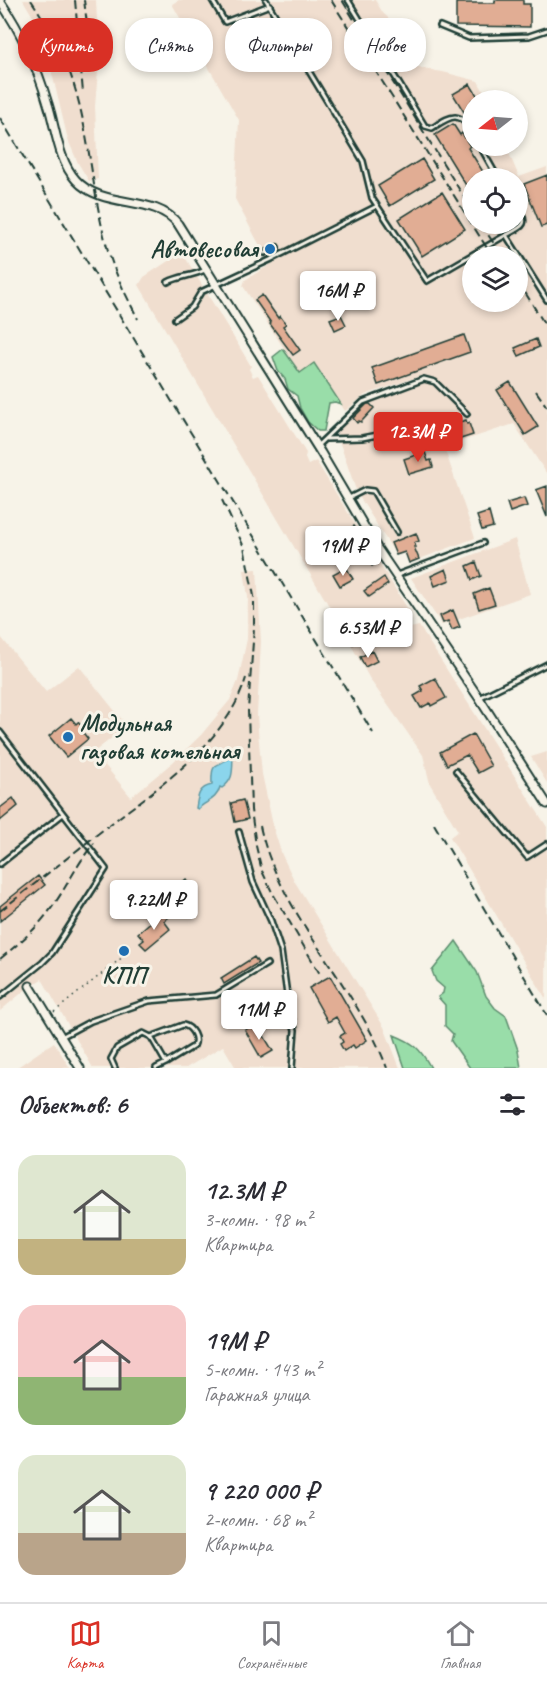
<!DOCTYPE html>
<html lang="ru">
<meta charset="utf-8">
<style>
body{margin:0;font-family:Caveat,sans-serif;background:#f7f7f7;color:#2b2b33;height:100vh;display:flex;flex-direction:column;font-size:22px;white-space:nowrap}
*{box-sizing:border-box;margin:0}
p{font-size:20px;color:#7c7c81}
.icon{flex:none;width:33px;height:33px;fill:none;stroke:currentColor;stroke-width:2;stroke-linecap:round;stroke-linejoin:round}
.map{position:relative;height:1068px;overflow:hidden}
.side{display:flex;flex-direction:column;background:#fff;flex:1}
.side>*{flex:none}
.hud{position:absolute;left:18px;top:18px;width:512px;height:54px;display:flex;gap:12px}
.needle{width:39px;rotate:253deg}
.controls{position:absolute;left:462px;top:90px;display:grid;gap:12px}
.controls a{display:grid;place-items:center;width:66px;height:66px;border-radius:50%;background:#fff;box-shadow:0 3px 9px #0003;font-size:30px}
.price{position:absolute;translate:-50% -51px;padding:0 14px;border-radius:6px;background:#fff;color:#222;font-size:20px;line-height:39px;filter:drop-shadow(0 2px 3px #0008)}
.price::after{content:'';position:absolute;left:50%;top:36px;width:18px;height:14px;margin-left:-9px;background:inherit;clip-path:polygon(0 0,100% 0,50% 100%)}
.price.on{background:#d93025;color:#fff}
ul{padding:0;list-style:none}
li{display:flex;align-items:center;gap:18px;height:150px;padding:0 18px}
li span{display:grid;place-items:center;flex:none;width:168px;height:120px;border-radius:18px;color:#555}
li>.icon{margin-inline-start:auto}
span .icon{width:72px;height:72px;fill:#fffc;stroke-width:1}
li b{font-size:26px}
h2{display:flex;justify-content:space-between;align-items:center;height:72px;padding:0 18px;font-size:26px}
.tag{padding:0 21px;border-radius:24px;background:#fff;box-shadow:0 3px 9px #0003;font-size:21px;line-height:54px}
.tag.on{background:#d93025;color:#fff}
.dock{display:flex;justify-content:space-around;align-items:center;height:84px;border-top:2px solid #e1e1e2;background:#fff;font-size:16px;color:#7c7c81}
.dock a{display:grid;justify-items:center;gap:3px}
.dock .on{color:#d93025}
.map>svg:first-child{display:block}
.built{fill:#f0decf;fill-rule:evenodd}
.green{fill:#99dda9;stroke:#5c8d6e;stroke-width:1.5}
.water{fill:#8bd5ec;stroke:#6098a2;stroke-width:1.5}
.building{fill:#e1ad94;stroke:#1f3d34;stroke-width:1.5}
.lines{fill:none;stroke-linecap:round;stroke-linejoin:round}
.lane-casing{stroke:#1f3d34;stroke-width:8}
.street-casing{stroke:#1f3d34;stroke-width:11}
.path{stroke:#1f3d34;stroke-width:1.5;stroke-dasharray:1.5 4.5;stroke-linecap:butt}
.lane{stroke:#f7f3e8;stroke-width:3}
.street{stroke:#f7f3e8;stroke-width:7}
.rail{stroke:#1f3d34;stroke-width:2;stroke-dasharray:9 4.5;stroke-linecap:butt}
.poi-dot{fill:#1f6fb2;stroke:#f7f3e8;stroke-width:2}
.labels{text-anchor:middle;stroke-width:6;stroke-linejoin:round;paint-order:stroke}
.poi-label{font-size:24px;font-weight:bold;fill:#1f3d34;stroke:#f7f3e8;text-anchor:end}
</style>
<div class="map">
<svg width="547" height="1068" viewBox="0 0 547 1068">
<rect width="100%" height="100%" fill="#f7f3e8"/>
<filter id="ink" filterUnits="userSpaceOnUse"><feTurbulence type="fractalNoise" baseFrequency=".0167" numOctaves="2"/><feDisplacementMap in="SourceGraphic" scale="12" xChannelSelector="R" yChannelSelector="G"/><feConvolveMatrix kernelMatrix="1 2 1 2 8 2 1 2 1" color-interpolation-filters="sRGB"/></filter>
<g filter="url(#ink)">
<!-- built -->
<path class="built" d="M23,0H96L99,60L95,106L98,179L89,181L78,163L68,140L51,69L39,45L47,40Z
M179,0H375L383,13L400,29L406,66L443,72L478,81L488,100H472V146H506L519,177L547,167V474L514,424L444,447L475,538L409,563L405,552L396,555L357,493L336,432L367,402L422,383L420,376L365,395L345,411L314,363L300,373L243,286L245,280L273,263L270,255L266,257L235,199L239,120L172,4ZM472,178H518V224H472ZM472,256H518V302H472Z
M182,252L251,366L249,369L253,377L258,375L306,453L305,458L308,465L316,461L409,611L406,621L410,628L419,626L547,827L546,999L450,837L458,831L430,784L423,755L371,681L335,616L139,285L144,277Z
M515,539L530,594L442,625L411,578Z
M257,569L261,642L257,714L258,731L262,774L274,830L282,855L295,882L384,1027L400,1068H236L223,1046L186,1068H93L42,979L30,986L0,1011V636L46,692L79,666L127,726L94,752L131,797L173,762L201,735L230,700L238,681L247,639L248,597L244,570Z
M547,752V783L531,757Z
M54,1042L70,1068H16Z"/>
<!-- green -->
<path class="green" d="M283,349L300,373L314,363L341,404L335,402L329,403L324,431H318L308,422L300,408L297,396L288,389L285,379L278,371L273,357Z
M456,941L477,972L486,996L495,1008L506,1016L518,1050L521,1068H470L451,1041L453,1034L445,1026V1005L438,997L443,993L444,988L436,981L432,971Z
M394,1035C414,1043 420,1048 431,1068H405Z"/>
<!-- water -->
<path class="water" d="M233,755C232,769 235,779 222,788L220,787C217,800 206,801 198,809L196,808C198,796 198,788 212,785C211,758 217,770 233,755Z"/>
<!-- building -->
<path class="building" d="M495,0H523V4H530V27L456,26V3H495Z
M470,84L480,100H472V114L467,117L453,94Z
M453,124L460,135L462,133L470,146L468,148L487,178H472V195L435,135Z
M422,159L434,179L390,206L378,186Z
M547,175V225L541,227L524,184Z
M442,192L465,229L422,256L399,219Z
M262,295L278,318L280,316L286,324L283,326L300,350L293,355L270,324L271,323L255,300Z
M341,315L346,325L335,330L330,319Z
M464,335L470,352L378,385L372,368Z
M536,339L539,347L519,356L515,348Z
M510,382L538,427L525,435L497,390Z
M367,404H370L374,408L361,422L359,421L357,423L353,418Z
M452,420L453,424L466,420L467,424L469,423L473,435L445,444L438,424Z
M425,452L428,461L431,460L433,467L409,474L404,459Z
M547,486V517L536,490Z
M524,498L527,506L510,512L507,503Z
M489,512L493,527L482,530L477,516Z
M354,526L377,562L372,566L349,529Z
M416,533L419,541L414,543L416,547H414L419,559L409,563L405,552L396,555L391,543Z
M476,562L481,576L472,580L467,566Z
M346,567L353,579L340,586L333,574Z
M446,569L450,580L435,586L431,576Z
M384,577L388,584L369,597L364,591Z
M489,588L495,604L479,609L474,594Z
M453,610L460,627L452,630L448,621L443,623L440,616Z
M360,627L365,637L353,644L348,634Z
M372,651L377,661L365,667L360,657Z
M435,678L446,698L431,706L430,703L421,708L414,696L423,691L420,686Z
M71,718L76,724L78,722L83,728L81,730L88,739L66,757L49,736Z
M473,734L491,766L478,773L467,755L447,765L440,752Z
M13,798L18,806L0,821V808Z
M243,800L248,819L235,822L231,803Z
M38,876L45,885L0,921V906Z
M186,879L194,889L187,895L179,885Z
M162,912L168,918L164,921L170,929L146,949L140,943L144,940L138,933Z
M254,957L258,963L224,984L221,978Z
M330,976L367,1040L355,1048L353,1045L344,1051L340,1044L343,1042L340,1036L345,1033L336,1017L328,1022L309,988Z
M256,1023L273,1051L261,1058L245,1030Z"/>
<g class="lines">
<!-- lane casing -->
<g class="lane-casing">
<path id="lane" d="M212,0L225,22L270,5
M266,0L363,161L372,198L427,281L506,235L547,300
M348,0L425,126L432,128C451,116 459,109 472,133
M440,26L469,38L529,36L547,30
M480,146L498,178
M506,235C522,227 530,225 518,207
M265,253L277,247
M168,282C180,276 193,276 205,270
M175,319L192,307L201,292L272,259L377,206
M326,439L362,438L393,432
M318,445L363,402L424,379L435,382L467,414
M349,498L365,490L373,491L397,532
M397,575L483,543
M481,697L547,664
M0,732L106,869L52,953L42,963L0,997
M456,771L527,857L547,844
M239,832L253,882L271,921L281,951L288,1002L295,1030L292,1068
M0,864L63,814
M63,1036L91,1021L149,1001L216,995L267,964
M151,1037L183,1025C192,1027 198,1038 194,1046L166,1063
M115,1068L111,1059L117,1048L143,1033L151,1037L166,1063L156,1068"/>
</g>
<!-- street casing -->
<g class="street-casing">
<path id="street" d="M0,1C22,33 37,66 48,104C56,129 58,160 76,180C103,210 155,194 178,224L321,453L377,548L479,698L547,804
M30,986L80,1068"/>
</g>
<!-- path -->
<path class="path" d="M54,1012L124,956"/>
<!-- lane -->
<use href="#lane" class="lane"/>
<!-- street -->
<use href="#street" class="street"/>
<!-- rail -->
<path class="rail" d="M31,0C46,23 61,46 70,73C90,129 91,190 107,247C114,272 126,295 138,319
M75,0L83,93
M84,0L88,32L87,58
M331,0L492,256
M342,0L472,210
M0,118L373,733
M481,224L502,256
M518,281L547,328
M536,391L547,407
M222,500L244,547L254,596V628L248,710L251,810L256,846L262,871L272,892L320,974
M434,824L547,1015
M260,826C279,914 356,984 387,1068
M0,911C36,883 72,854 108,826C159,786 226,744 246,678
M0,959C17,945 34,931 47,914C65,891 76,865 94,843"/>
</g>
</g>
<!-- markers -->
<g class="poi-dot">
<circle cx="270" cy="249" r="6"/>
<circle cx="68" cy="737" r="6"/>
<circle cx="124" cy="951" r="6"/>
</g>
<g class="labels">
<!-- poi labels -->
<g class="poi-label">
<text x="258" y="257">Автовесовая</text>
<text x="80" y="731" text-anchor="start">Модульная<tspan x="80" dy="28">газовая котельная</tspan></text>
<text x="124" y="983" text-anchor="middle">КПП</text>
</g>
</g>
</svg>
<div class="controls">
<a><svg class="needle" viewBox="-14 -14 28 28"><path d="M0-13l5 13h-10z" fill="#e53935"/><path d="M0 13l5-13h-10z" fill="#7c7c81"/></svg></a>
<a><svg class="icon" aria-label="locate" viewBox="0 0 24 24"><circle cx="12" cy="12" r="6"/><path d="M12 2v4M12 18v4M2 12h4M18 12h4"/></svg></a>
<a><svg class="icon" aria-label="layers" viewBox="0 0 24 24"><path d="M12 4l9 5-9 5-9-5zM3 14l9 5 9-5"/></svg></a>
</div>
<b class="price" style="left:338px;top:322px">16M ₽</b>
<b class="price on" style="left:418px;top:463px">12.3M ₽</b>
<b class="price" style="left:343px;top:577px">19M ₽</b>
<b class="price" style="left:368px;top:659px">6.53M ₽</b>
<b class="price" style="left:154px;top:931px">9.22M ₽</b>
<b class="price" style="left:259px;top:1041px">11M ₽</b>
<div class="hud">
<a class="tag on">Купить</a>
<a class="tag">Снять</a>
<a class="tag">Фильтры</a>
<a class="tag">Новое</a>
</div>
</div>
<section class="side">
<h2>Объектов: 6<svg class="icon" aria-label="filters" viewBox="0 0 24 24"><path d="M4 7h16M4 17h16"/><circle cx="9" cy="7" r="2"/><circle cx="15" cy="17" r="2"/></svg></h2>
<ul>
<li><span style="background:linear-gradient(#dfe7d0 70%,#c2b280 0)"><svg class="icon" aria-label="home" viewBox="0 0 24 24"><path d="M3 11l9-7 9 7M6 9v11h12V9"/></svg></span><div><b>12.3M ₽</b><p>3-комн. · 98 m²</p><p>Квартира</p></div></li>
<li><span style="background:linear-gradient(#f6c9c9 60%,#8fb573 0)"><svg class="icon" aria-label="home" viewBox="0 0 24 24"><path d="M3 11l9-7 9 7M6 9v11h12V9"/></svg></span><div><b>19M ₽</b><p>5-комн. · 143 m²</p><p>Гаражная улица</p></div></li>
<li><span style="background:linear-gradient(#dfe7d0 65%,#b9a48a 0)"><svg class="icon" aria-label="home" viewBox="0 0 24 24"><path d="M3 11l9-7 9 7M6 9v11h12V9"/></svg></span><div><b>9 220 000 ₽</b><p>2-комн. · 68 m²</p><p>Квартира</p></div></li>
</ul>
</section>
<nav class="dock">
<a class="on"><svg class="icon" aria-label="map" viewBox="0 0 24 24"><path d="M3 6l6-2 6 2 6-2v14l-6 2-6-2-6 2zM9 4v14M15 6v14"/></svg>Карта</a>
<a><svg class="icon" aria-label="saved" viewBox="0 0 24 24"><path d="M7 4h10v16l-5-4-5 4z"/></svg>Сохранённые</a>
<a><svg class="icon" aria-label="home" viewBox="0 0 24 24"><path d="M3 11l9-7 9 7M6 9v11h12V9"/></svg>Главная</a>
</nav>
